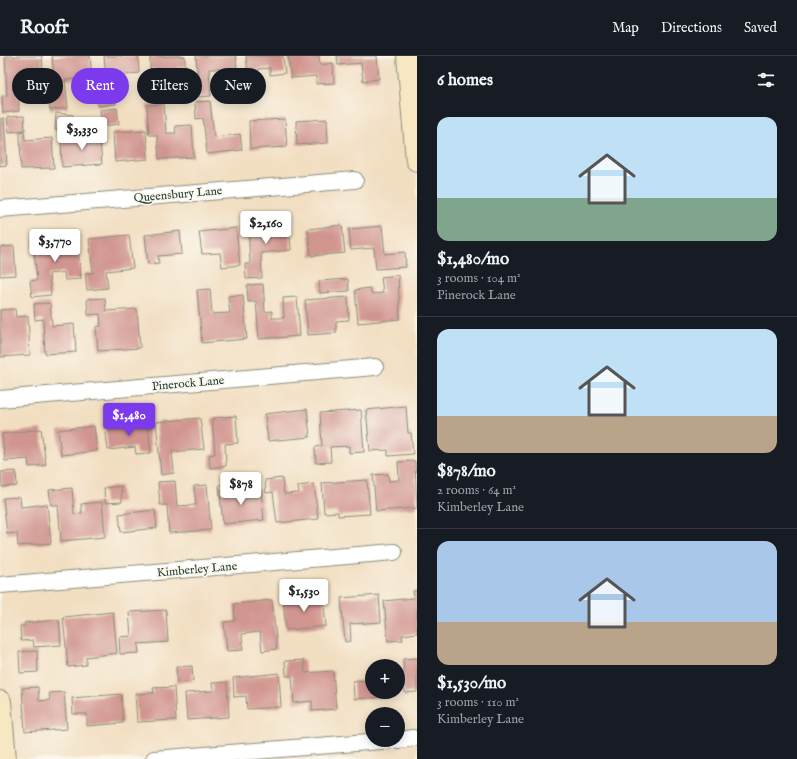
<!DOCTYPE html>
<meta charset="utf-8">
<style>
body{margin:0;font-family:"IM FELL English",serif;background:#242831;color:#f1f3f6;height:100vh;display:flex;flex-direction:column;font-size:15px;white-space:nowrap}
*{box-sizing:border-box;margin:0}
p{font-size:13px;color:#9ea1a6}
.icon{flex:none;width:22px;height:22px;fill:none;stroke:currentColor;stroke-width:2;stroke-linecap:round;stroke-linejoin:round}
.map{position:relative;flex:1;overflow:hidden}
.drawer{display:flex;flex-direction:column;background:#171b24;width:380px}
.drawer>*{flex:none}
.banner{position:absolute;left:12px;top:12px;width:345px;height:36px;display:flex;gap:8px}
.buttons{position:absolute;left:365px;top:603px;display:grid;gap:8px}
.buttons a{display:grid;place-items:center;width:40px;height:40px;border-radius:50%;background:#171b24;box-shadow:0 2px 10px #0003;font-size:20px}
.price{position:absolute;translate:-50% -34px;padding:0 9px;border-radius:4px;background:#fff;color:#222;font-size:13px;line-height:26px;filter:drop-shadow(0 1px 2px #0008)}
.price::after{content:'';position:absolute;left:50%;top:24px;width:12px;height:9px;margin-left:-6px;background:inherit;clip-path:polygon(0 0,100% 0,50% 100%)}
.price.current{background:#7c3aed;color:#fff}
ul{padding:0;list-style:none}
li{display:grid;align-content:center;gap:8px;height:212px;padding:0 20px}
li+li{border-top:1px solid #363941}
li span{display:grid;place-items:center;height:124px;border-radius:12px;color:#555}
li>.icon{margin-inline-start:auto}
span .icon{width:72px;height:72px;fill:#fffc;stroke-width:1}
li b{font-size:17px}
h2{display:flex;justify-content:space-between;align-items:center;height:48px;padding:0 20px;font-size:17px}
.tag{padding:0 14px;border-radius:18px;background:#171b24;box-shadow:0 2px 10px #0003;font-size:14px;line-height:36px}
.tag.current{background:#7c3aed;color:#fff}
header{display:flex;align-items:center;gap:24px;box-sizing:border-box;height:56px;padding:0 20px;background:#171b24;border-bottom:1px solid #363941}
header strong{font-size:19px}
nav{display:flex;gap:22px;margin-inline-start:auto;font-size:14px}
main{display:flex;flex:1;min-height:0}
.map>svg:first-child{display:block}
.building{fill:#d19590}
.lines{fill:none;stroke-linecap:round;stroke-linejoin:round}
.street-casing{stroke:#888e7a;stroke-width:18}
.secondary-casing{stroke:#888e7a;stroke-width:24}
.street{stroke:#fff;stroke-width:16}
.secondary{stroke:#f7e8c3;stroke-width:22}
.labels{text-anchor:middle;stroke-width:3.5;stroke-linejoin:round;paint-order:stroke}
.street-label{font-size:12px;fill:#1f3d34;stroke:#fbf7ec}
</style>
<header>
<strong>Roofr</strong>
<nav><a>Map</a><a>Directions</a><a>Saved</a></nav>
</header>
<main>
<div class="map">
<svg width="417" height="703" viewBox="0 0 417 703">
<rect width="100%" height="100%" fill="#fbf7ec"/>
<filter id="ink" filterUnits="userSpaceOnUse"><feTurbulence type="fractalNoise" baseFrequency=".025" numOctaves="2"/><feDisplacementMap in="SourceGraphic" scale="8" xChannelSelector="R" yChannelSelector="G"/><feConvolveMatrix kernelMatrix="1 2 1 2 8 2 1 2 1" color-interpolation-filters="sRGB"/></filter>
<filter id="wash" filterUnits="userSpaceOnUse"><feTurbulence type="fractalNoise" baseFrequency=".012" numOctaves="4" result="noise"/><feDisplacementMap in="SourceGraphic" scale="16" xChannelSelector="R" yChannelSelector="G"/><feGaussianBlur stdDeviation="0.9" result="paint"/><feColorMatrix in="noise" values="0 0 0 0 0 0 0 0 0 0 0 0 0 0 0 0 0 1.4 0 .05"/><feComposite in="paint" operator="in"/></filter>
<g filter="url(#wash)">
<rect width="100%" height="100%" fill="#f2dec1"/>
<g id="blocks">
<!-- building -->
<path class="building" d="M5,0H42L44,30L18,32L19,55L3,57L2,40L7,39Z
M52,0H90L93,32L79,34L78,23L65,24L68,52L50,54L49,35L55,34Z
M104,0H138L139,17L114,20L116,48L98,50L97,32H107Z
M150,0H185V10L177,11L178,21L156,22V13H150Z
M196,0H236L237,18L220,19V13H209L211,40L199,41Z
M246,0H283L285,17L270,19V12L258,13L260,35L243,36L242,20L248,19Z
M288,0H319L320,9L333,7L334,27L316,28V20L291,22Z
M337,0H377L379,23L363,25L361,7L338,9Z
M161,28L163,43L147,44L145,29Z
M210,45L214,81L240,78L242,94L207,98L203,62L196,63L195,46Z
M164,48L166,77H176L175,70L192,69L194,101L159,103L157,79H149L147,49Z
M117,52L119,68L102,70L100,54Z
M56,57L73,59L72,75L55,74Z
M24,60L25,74L9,76L7,61Z
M4,62L7,109L0,110V63Z
M285,63L287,91L250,93L249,65Z
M327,63L328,87L297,89L296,65Z
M146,74L148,103L115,106L113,76Z
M24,75L25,84L52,82L54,112L21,113L20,76Z
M99,75L102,108L62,111L61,84L86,82L85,76Z
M289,167L291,194L261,197L262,222L246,223L245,208H250L248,170Z
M342,169L345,197L311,200L308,173Z
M382,170L385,198L405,196L406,211L376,213L374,192L351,194L349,173Z
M236,172L240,209L222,211L220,197L202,198L199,176Z
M180,175L182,198L158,200L159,207L148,208L145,179Z
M129,179L133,212L106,215L108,232L87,234L85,217H93L89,183Z
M77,181L81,223L65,224L64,216L49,218L51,239L32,241L30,225L37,224L33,185Z
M14,190L16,219L0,220V191Z
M398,219L400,263L358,267L355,234L370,232L371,238L383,237L381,221Z
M348,223L349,235L320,237L319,225Z
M263,228L265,256L272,255V262H284L283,242L297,241L300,280L259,283L256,245L248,246L247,229Z
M210,233L212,258L230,257L228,240L243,239L247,283L202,287L197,234Z
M348,241L349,264L336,265V277L308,279L305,244Z
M105,242L106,255L137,253L140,292L98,295L96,271L101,270L100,258L88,259L87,243Z
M50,247L52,270L74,268L76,296L45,298L43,263L35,264L34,248Z
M15,253L16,261L28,260L30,299L0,301V254Z
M406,350L408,377H411L413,398L388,400V394L370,395L366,354Z
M307,353L310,381L268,385L265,358Z
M361,354L364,396L349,397V390L330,391L331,406L316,407L315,391L322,390L320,357Z
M236,360L238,387L225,388L226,410L210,412L209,399L215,398L212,362Z
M200,362L204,393L172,396L174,417L161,419L156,366Z
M147,365L151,397L136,398L135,391L108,394L105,370Z
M94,370L97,395L61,399L58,374Z
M41,373L46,409L29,411L28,403L5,405L2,378Z
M415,405L417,452L376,455L373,419L388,418L389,425L399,424L398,406Z
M16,415L17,430L2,431L1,416Z
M282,422L284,438L299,437L298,430L314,428L318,463L277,467L273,436L266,437L265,424Z
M367,424L370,458L338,460V456L324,457L322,427Z
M175,425L177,450L196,449L194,430L207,429L211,474L169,477L167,449H160L158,426Z
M227,428L228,438L261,434L264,464L223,468L219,429Z
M121,430L122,446L105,447L104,432Z
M72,432L74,458L82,457L81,448L102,446L105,481L61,485L58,449H51L49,434Z
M20,441L21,451L47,448L51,487L18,490L17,477L7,478L3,442Z
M155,454L157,472L121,476L119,458Z
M413,535H417V577L402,579L403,584L388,585L384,545L414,542Z
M379,539L381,566L350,568L351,585L345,586L341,542Z
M323,540L326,570L286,574L283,544Z
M272,544L277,593L262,595L260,576L242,578L243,594L227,595L224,566L235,565L234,548Z
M166,554L168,586L138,588L139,597L120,598L119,581L131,580L129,556Z
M113,556L117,597L86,601V609L68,611L63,561Z
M59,564L61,589L34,591L33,584L21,585L20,570H25L24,567Z
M37,595L38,616L20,617L19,596Z
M417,602V636L405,637L403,603Z
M304,604L305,617L333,615L336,653L312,655V645L294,647L292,620H286L285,605Z
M192,610L193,625L177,627L176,611Z
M279,617L281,651L247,653L246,640L234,641L233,622Z
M372,624V636H389V641L354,643L353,625Z
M227,626L229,661L187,664L185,637L213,635L212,627Z
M38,631L39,645L50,644L49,637L64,636L67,673L25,676L22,632Z
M174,631L176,664L137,666L135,638L154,637L153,632Z
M121,638L123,667L87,670V658H73L72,642Z"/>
</g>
</g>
<g filter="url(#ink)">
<use href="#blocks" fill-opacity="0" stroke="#888e7a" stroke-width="1"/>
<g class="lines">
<!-- street casing -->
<g class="street-casing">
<path id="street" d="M0,153L355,124
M0,343L375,311
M0,529L394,496
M398,684L413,682
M154,703L393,684"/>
</g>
<!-- secondary casing -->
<g class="secondary-casing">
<path id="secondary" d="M408,0L417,104
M0,646L5,703"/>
</g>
<!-- street -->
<use href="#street" class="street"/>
<!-- secondary -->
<use href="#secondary" class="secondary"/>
</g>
</g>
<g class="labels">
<!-- street labels -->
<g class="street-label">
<text transform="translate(178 138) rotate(-5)" y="4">Queensbury Lane</text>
<text transform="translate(188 327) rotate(-5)" y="4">Pinerock Lane</text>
<text transform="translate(197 513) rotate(-5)" y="4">Kimberley Lane</text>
</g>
</g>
</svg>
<div class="buttons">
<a>+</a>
<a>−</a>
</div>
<b class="price" style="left:82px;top:95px">$3,330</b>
<b class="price" style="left:266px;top:189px">$2,160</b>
<b class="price" style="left:55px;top:207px">$3,770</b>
<b class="price current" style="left:129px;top:381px">$1,480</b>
<b class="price" style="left:241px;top:450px">$878</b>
<b class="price" style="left:304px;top:557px">$1,530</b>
<div class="banner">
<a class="tag">Buy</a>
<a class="tag current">Rent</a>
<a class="tag">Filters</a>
<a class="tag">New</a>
</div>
</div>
<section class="drawer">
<h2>6 homes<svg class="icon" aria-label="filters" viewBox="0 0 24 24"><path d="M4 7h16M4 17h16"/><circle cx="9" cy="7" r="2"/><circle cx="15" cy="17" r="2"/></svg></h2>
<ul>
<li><span style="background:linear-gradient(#bfe0f5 65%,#7fa58c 0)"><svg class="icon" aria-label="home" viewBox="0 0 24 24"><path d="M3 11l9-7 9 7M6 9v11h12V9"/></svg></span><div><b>$1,480/mo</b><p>3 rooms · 104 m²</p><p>Pinerock Lane</p></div></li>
<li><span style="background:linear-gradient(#bfe0f5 70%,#b9a48a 0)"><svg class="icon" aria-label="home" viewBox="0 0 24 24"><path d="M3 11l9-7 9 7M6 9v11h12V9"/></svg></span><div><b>$878/mo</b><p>2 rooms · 64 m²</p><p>Kimberley Lane</p></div></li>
<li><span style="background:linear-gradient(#a9c7e8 65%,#b9a48a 0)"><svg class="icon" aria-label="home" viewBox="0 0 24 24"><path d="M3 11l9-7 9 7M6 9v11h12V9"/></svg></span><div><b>$1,530/mo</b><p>3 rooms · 110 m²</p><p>Kimberley Lane</p></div></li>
</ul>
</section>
</main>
